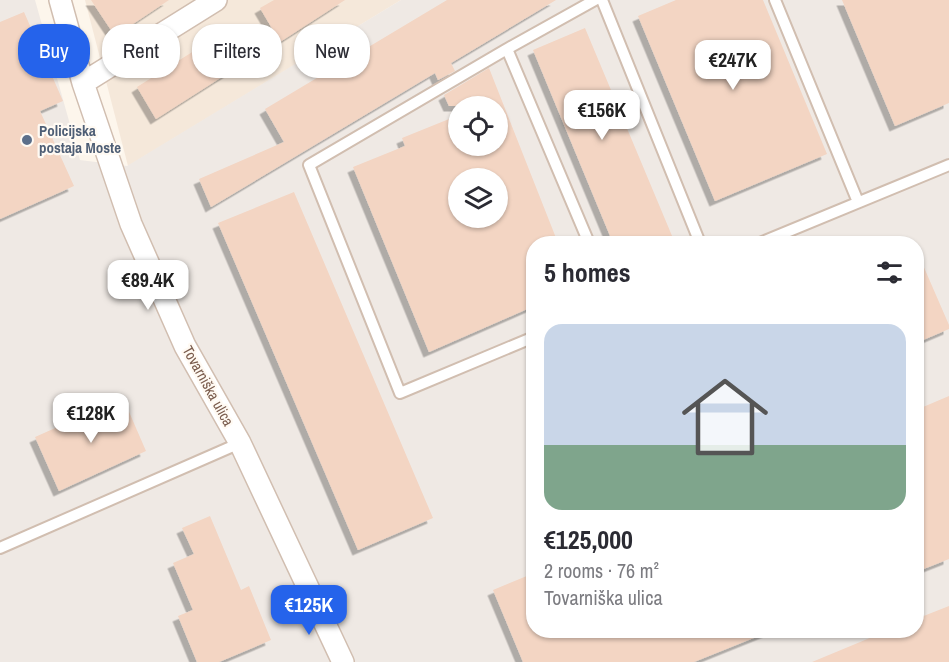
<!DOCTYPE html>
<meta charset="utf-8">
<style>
body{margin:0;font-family:"Archivo Narrow",sans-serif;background:#f7f7f7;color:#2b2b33;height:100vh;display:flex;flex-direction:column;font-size:22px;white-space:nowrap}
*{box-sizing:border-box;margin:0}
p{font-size:20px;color:#7c7c81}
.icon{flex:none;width:33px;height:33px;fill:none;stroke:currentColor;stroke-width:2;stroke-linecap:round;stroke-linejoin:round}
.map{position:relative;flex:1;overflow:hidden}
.drawer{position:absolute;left:526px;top:236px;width:398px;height:402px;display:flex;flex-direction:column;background:#fff;border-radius:24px;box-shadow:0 2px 4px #0004}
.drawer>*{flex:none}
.guide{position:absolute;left:18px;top:24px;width:418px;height:54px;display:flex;gap:12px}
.tools{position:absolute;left:448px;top:96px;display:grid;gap:12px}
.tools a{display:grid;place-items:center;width:60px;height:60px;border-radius:50%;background:#fff;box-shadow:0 2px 4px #0004;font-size:30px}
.price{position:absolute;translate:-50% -51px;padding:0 14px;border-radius:12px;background:#fff;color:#222;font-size:20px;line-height:39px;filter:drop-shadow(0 2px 3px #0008)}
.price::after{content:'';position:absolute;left:50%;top:36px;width:18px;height:14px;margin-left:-9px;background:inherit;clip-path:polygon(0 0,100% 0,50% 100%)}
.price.current{background:#2563eb;color:#fff}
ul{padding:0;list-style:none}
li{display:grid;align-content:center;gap:12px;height:318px;padding:0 18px}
li span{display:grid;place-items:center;height:186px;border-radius:18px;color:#555}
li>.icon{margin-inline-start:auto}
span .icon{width:108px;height:108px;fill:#fffc;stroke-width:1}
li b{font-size:26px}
h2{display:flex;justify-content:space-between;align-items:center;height:72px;padding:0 18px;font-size:26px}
.chip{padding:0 21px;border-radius:24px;background:#fff;box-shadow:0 2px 4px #0004;font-size:21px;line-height:54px}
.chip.current{background:#2563eb;color:#fff}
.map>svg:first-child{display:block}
.residential{fill:#f5e8da}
.industrial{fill:#efe9e4;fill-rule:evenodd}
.building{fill:#f3d5c3;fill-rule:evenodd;filter:url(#shadow)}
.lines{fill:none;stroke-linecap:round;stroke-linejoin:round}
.service-casing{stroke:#d1beb0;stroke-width:14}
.minor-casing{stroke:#d1beb0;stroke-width:24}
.service{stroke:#fff;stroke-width:10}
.minor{stroke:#fff;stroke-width:21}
.service-dot{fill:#5c6f8a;stroke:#fffaf3;stroke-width:2}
.labels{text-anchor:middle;stroke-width:4.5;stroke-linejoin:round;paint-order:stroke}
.service-label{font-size:15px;font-weight:bold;fill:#4e5e75;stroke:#fffaf3;text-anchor:start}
.street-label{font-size:15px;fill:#7a5c4d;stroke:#fffaf3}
</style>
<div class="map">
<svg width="949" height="662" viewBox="0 0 949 662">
<defs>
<filter id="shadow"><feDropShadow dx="-5.5" dy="5.5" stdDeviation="0" flood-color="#0004"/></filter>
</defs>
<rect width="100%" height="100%" fill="#fdf6ec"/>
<!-- residential -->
<path class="residential" d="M85,0H401L128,166Z"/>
<!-- industrial -->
<path class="industrial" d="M0,0H35L80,160L127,166L401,0H949V662H0ZM459,106H498V146H459ZM459,178H498V218H459ZM534,243H916V630H534Z"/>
<!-- building -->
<path class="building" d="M91,0H169L115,36Z
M274,0H345L280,42L260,8Z
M447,0H556L451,63L455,71L438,80L435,73L211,207L199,179L284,142L265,109Z
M676,0H763L827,154L715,201L638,16Z
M842,0H949V103L895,126Z
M24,12L63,101L40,111L74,186L0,219V22Z
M585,28L675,243H613L533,50Z
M216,37L236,68L156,119L137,87Z
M489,68L558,243H534V306L429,352L353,167L405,146L402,138L459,115V146H498V106H449L444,95ZM459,178H498V218H459Z
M294,192L433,518L358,550L218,223Z
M916,249L949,325V329L916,343Z
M949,396V559L916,572V410Z
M123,398L146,451L59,491L35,437Z
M210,516L241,590L249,586L271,640L219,662H197L178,616L193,610L173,563L194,554L182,528Z
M534,573V630L771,631L694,662H523L493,590Z
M949,606V662H812L889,630H916V619Z"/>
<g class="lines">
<!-- service casing -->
<g class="service-casing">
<path id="service" d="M602,0L700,243
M775,0L858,202
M507,49L595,0
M760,243L949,165
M534,337L400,393L309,165L507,49L589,243
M0,548L240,443"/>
</g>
<!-- minor casing -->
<g class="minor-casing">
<path id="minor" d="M60,0L83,83L131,224L185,346L240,443L343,662
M83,83L216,0"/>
</g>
<!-- service -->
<use href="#service" class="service"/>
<!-- minor -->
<use href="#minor" class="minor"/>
</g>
<!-- markers -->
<circle class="service-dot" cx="27" cy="140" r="6"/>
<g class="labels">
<!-- service labels -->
<g class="service-label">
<text x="39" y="136">Policijska<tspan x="39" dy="17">postaja Moste</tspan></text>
</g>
<!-- street labels -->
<g class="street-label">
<text transform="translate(208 386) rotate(61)" y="5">Tovarniška ulica</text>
</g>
</g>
</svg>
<div class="tools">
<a><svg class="icon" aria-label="locate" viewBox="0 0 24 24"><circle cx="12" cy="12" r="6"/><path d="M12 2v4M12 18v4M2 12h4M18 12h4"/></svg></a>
<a><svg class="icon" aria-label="layers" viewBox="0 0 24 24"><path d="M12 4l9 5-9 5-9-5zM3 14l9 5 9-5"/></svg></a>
</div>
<b class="price" style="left:733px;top:91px">€247K</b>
<b class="price" style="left:602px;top:141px">€156K</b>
<b class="price" style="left:148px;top:311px">€89.4K</b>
<b class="price" style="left:91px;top:444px">€128K</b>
<b class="price current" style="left:309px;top:636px">€125K</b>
<div class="guide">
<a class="chip current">Buy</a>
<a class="chip">Rent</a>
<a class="chip">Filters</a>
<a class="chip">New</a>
</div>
<section class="drawer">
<h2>5 homes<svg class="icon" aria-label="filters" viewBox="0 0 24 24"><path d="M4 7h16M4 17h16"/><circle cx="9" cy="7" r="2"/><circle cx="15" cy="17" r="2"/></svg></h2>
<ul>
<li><span style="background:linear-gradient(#c9d6e8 65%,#7fa58c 0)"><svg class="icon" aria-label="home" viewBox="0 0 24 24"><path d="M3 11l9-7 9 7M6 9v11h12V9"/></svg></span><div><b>€125,000</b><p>2 rooms · 76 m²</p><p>Tovarniška ulica</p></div></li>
</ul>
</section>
</div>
